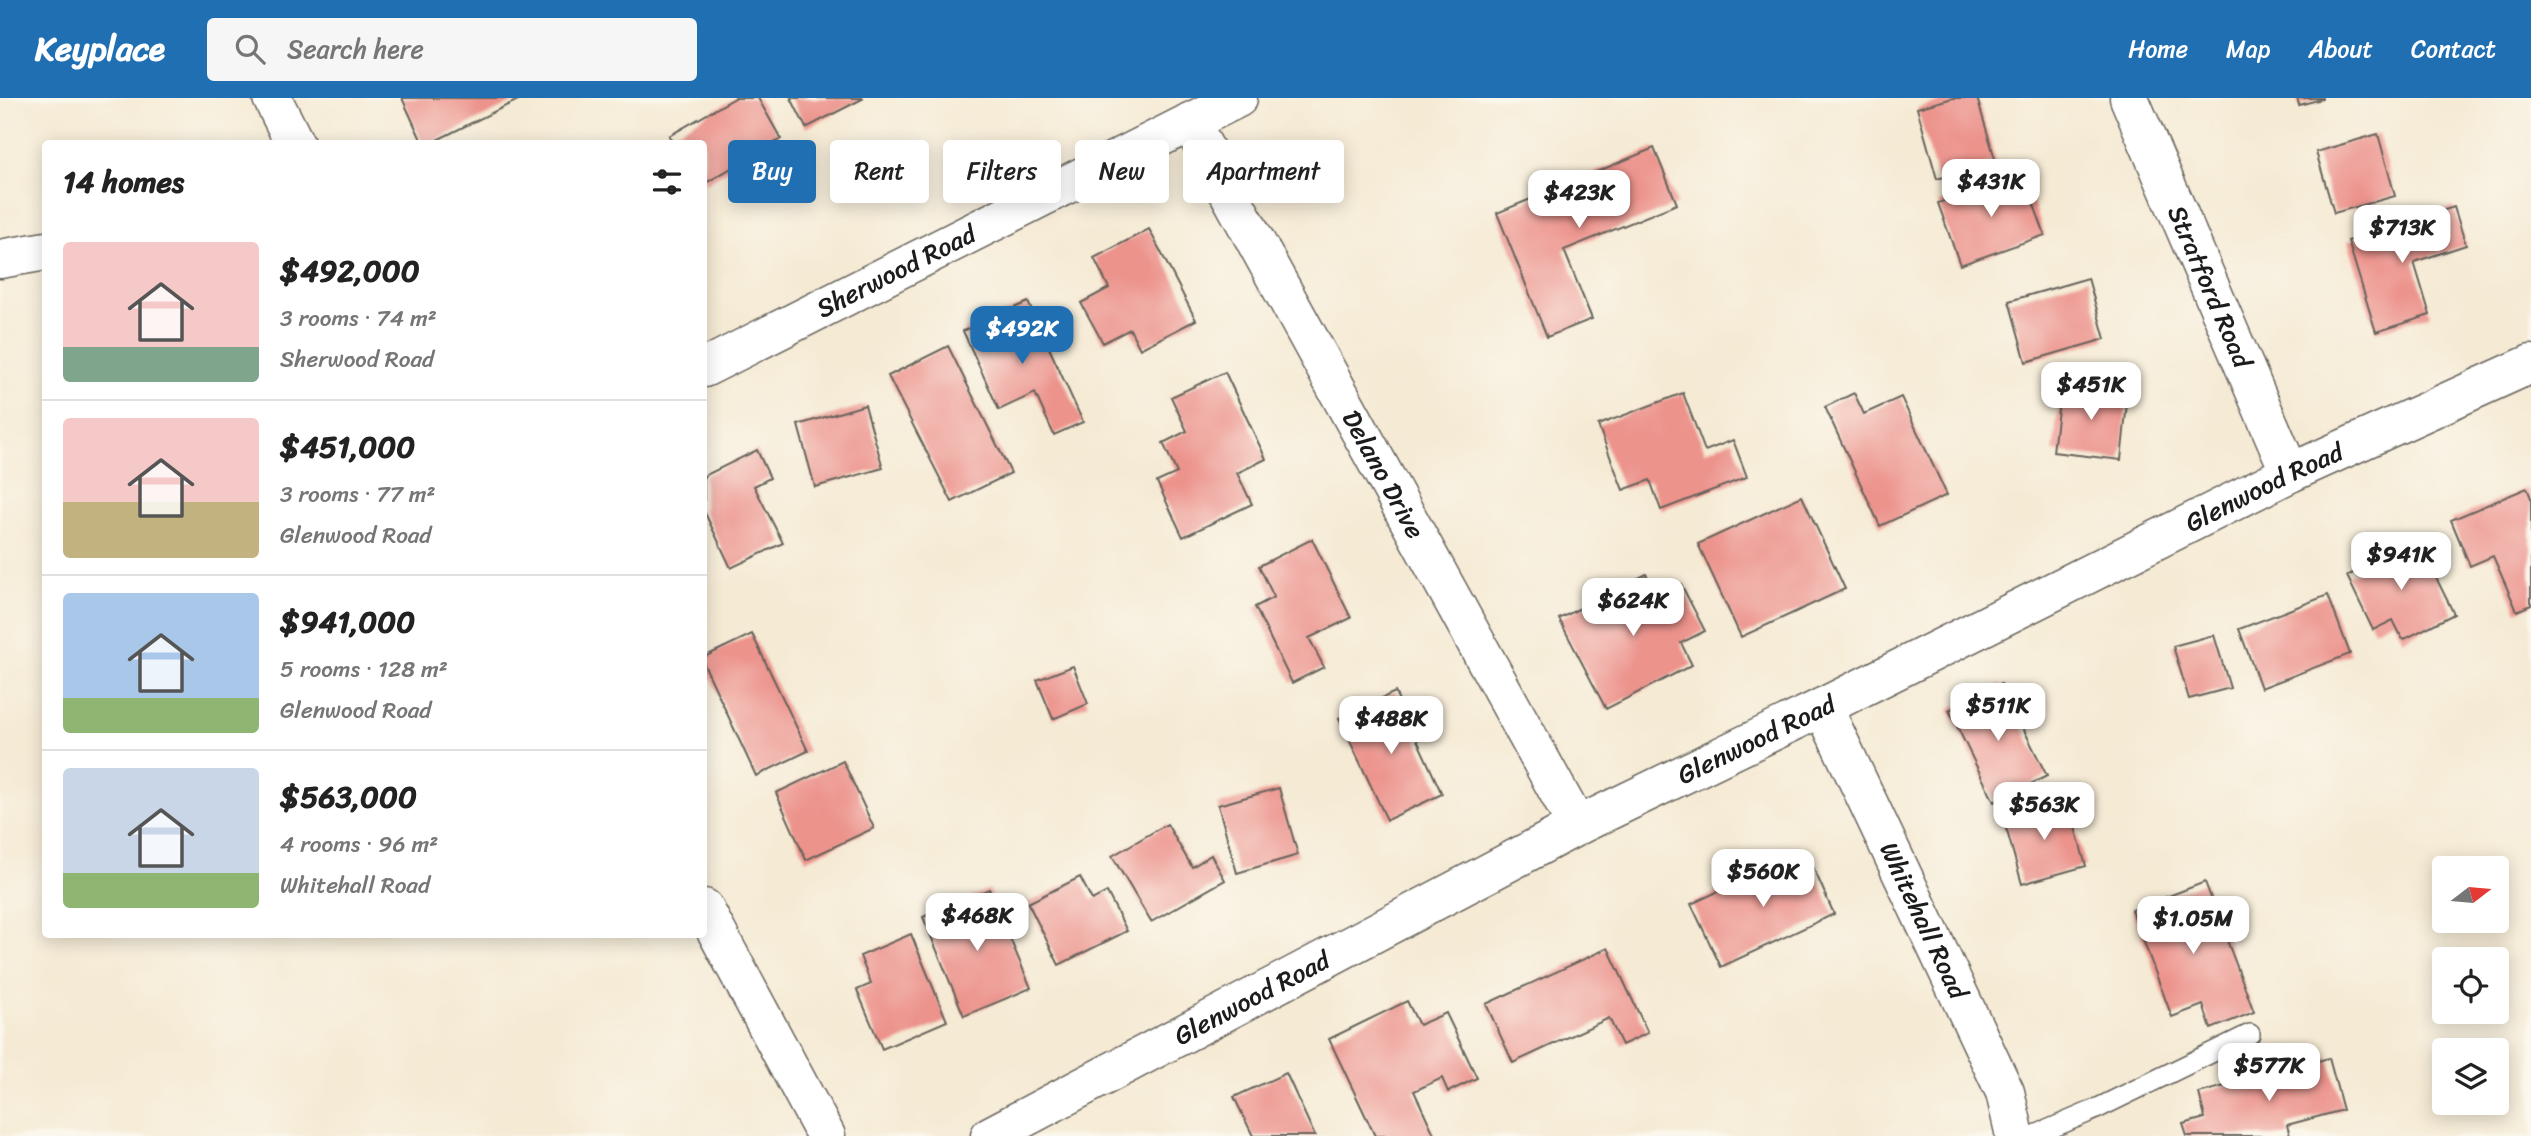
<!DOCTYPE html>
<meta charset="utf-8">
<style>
body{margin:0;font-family:Sriracha,sans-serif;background:#f6f6f6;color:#222;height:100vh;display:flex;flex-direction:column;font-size:26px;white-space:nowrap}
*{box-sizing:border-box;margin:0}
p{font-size:23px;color:#767676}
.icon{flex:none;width:38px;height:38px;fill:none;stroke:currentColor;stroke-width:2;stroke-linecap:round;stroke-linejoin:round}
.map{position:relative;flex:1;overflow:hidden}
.panel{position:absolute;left:42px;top:42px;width:665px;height:798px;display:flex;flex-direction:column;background:#fff;border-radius:7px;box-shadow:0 4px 18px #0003}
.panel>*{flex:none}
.hud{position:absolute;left:728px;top:42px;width:665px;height:63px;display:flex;gap:14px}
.needle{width:46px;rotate:74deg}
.fabs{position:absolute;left:2432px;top:758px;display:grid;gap:14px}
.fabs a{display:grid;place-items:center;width:77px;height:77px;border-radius:7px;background:#fff;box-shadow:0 4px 18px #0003;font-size:35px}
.price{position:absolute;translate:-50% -60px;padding:0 16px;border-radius:14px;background:#fff;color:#222;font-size:23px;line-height:46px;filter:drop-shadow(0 2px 4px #0008)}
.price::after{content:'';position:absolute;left:50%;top:42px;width:21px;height:16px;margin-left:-10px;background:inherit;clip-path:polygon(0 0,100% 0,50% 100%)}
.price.selected{background:#1f6fb2;color:#fff}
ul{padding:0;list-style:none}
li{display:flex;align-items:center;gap:21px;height:175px;padding:0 21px}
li+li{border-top:2px solid #e0e0e0}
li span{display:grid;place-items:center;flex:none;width:196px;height:140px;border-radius:7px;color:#555}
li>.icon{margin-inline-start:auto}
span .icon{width:84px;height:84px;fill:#fffc;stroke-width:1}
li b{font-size:30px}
h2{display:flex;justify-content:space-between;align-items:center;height:84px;padding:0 21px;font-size:30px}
.pill{padding:0 24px;border-radius:7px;background:#fff;box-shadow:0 4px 18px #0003;font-size:24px;line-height:63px}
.pill.selected{background:#1f6fb2;color:#fff}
header{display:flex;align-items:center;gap:42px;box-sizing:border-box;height:98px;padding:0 35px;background:#1f6fb2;color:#fff}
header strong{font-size:33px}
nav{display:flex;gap:38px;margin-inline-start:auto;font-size:24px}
.search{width:490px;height:63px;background:#f6f6f6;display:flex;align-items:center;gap:18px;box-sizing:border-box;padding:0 24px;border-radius:7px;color:#767676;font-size:26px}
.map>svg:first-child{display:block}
.building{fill:#ec938c}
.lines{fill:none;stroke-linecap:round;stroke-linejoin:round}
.service-casing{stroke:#68645c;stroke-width:22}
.minor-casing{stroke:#68645c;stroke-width:41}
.tertiary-casing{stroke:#68645c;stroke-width:41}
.service{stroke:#fff;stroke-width:19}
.minor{stroke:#fff;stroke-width:38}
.tertiary{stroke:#fff;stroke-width:38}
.labels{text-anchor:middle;stroke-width:6;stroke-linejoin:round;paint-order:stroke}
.street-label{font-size:26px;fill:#1c1c1c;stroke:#fbf7ec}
</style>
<header>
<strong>Keyplace</strong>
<div class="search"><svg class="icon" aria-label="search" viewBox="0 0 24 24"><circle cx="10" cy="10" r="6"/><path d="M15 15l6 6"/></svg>Search here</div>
<nav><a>Home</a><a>Map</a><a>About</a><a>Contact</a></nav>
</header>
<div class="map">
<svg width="2531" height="1038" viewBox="0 0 2531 1038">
<rect width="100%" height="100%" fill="#fbf7ec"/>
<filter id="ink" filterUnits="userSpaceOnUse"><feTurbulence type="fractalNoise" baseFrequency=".0143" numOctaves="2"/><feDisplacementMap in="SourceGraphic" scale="14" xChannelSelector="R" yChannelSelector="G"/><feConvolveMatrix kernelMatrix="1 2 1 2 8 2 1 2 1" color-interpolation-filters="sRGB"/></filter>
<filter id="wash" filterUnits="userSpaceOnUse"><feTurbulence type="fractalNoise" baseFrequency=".00686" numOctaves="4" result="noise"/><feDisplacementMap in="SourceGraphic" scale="28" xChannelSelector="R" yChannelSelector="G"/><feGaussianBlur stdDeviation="1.57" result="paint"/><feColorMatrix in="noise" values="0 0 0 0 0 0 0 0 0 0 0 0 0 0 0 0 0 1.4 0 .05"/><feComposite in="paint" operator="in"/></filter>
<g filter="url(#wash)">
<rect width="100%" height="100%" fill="#f5ead4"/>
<g id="blocks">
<!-- building -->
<path class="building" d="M402,0H522L429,46H423Z
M735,0H758L781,41L704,86V46H673L669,38Z
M791,0H864L806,30Z
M1953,0H1977L1996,64L1937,81L1917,10Z
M2297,0H2322V1L2299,7Z
M2378,36L2395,98L2334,115L2316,54Z
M1654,50L1677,106L1564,152L1592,221L1547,239L1497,115Z
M2022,74L2045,137L1960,167L1938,105Z
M2454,109L2466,147L2414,164L2430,217L2376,234L2348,143Z
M1149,131L1196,222L1140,251L1130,231L1103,245L1081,205L1109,190L1094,160Z
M2088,180L2105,241L2026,264L2009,203Z
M1028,204L1083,324L1054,337L1035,295L999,312L963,233Z
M948,248L1011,375L952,404L888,278Z
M1225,274L1266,361L1237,375L1252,406L1183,439L1157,384L1177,375L1163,345L1187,333L1171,299Z
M2061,286L2128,295L2121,362L2053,354Z
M1683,295L1705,353L1733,342L1747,379L1661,412L1650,382L1623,392L1598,327Z
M1854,295L1864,316L1901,299L1947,397L1880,428L1825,309Z
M865,307L883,370L815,389L798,327Z
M757,352L770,380L754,388L783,445L731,470L704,413V378Z
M2527,390L2531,400V507L2517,513L2493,458L2470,468L2451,422Z
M1802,398L1845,491L1741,539L1698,446Z
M1312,441L1351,520L1309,540L1324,569L1292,585L1255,509L1274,499L1259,468Z
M2418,443L2454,516L2403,542L2393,522L2373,532L2347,478Z
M1646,476L1657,498L1681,486L1705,533L1681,545L1692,567L1606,611L1559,521Z
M2328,497L2350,556L2261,590L2239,531Z
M752,536L808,653L756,678L704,566V559Z
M2214,537L2230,590L2189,601L2173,548Z
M1073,568L1088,606L1053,621L1037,582Z
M2001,586L2047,678L1994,704L1949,612Z
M1395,594L1442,696L1387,722L1339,620Z
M843,663L874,730L806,762L776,695Z
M1279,690L1298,757L1237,775L1218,707Z
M2067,701L2086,768L2022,786L2003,719Z
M1167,726L1192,769L1211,757L1225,782L1151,824L1112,758Z
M1806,753L1834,816L1721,869L1691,806Z
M1080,779L1092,802L1107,794L1127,833L1059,867L1028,805Z
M2205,784L2254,914L2211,931L2203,907L2172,919L2132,812Z
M989,791L1031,890L964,918L923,819Z
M911,836L947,923L882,951L857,892L871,886L860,858Z
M1608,850L1648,935L1622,947L1609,920L1513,965L1486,906Z
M1407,903L1419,927L1446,915L1477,980L1448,994L1442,980L1414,993L1435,1038H1375L1329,941Z
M2329,960L2343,1012L2287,1027L2290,1038H2187L2183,1026L2205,1020L2199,995Z
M1286,975L1315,1038H1253L1234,999Z"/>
</g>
</g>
<g filter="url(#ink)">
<use href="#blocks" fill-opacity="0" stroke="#68645c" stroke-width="2"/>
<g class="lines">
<!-- service casing -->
<g class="service-casing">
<path id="service" d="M2033,1038L2094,1012L2250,936"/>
</g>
<!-- minor casing -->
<g class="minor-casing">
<g id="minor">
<path id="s1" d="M2129,0L2290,375"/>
<path id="s2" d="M1190,24L1577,728"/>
<path d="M0,161L46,153"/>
<path id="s3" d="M704,270L1238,0"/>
<path id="s4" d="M1823,609L2005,994L2015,1038"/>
</g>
</g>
<!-- tertiary casing -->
<g class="tertiary-casing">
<g id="tertiary">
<path d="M272,0L295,46"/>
<path d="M704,810L826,1038"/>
<path id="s5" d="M990,1038L1577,728L1823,609L2290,375L2531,266"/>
</g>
</g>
<!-- service -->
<use href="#service" class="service"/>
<!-- minor -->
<use href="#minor" class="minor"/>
<!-- tertiary -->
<use href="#tertiary" class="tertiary"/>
</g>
</g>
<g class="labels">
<!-- street labels -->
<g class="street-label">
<text dy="9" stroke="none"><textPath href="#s3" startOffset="215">Sherwood Road</textPath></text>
<text dy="9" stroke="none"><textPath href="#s1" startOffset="205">Stratford Road</textPath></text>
<text dy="9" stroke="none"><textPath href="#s2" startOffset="402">Delano Drive</textPath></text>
<text dy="9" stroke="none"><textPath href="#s5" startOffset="1430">Glenwood Road</textPath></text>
<text dy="9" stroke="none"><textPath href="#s5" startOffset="863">Glenwood Road</textPath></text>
<text dy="9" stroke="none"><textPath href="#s4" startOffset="236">Whitehall Road</textPath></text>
<text dy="9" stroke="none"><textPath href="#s5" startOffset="296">Glenwood Road</textPath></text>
</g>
</g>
</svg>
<div class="fabs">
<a><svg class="needle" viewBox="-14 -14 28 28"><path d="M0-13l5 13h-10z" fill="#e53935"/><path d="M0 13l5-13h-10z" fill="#767676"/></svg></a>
<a><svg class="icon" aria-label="locate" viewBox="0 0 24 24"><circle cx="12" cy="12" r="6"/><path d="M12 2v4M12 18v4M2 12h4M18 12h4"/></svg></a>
<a><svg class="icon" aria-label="layers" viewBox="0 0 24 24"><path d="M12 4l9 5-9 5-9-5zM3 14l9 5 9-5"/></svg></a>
</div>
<b class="price" style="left:1991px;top:121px">$431K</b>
<b class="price" style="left:1579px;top:132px">$423K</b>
<b class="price" style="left:2402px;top:167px">$713K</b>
<b class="price selected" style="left:1022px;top:268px">$492K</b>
<b class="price" style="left:2091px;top:324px">$451K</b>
<b class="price" style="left:2401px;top:494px">$941K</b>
<b class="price" style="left:1633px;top:540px">$624K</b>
<b class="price" style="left:1998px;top:645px">$511K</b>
<b class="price" style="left:1391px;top:658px">$488K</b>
<b class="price" style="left:2044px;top:744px">$563K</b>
<b class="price" style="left:1763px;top:811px">$560K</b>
<b class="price" style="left:977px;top:855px">$468K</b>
<b class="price" style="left:2193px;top:858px">$1.05M</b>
<b class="price" style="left:2269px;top:1005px">$577K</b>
<div class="hud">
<a class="pill selected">Buy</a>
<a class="pill">Rent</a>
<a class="pill">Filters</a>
<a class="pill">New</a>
<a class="pill">Apartment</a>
</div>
<section class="panel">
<h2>14 homes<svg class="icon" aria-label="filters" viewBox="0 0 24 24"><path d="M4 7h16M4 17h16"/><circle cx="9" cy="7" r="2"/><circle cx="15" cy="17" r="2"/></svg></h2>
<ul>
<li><span style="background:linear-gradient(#f6c9c9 75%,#7fa58c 0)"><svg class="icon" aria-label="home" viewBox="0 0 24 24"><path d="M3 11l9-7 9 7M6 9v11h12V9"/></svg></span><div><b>$492,000</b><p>3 rooms · 74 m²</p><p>Sherwood Road</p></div></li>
<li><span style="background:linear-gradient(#f6c9c9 60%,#c2b280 0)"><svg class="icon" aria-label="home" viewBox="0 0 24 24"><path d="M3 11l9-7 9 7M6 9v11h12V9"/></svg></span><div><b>$451,000</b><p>3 rooms · 77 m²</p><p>Glenwood Road</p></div></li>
<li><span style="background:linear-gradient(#a9c7e8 75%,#8fb573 0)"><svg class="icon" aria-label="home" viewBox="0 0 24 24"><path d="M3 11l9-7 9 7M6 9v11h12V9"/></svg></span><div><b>$941,000</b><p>5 rooms · 128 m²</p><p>Glenwood Road</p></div></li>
<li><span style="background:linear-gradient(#c9d6e8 75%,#8fb573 0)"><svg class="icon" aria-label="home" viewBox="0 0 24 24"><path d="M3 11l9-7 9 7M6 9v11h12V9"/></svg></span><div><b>$563,000</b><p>4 rooms · 96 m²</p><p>Whitehall Road</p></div></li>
</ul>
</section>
</div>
